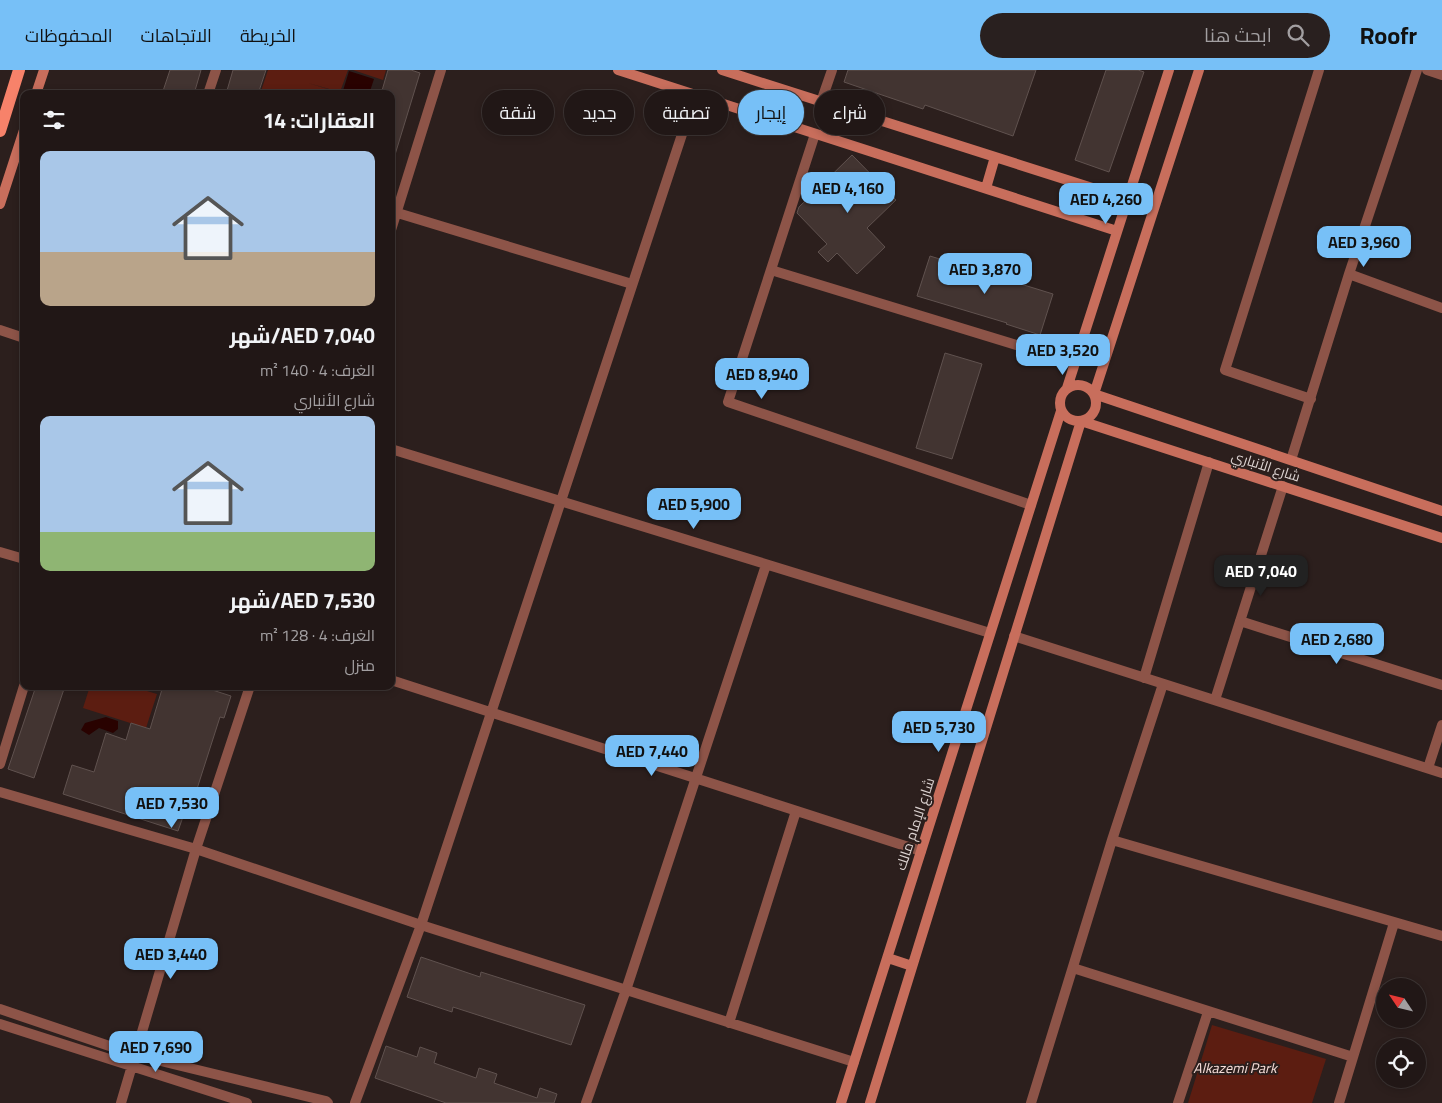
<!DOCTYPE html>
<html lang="ar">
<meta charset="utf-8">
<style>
body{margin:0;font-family:Georgia,Cairo,serif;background:#29201f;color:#f1f3f6;direction:rtl;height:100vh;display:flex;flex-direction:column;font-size:19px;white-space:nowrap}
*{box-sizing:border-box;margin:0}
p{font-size:16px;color:#a29fa1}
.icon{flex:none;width:28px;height:28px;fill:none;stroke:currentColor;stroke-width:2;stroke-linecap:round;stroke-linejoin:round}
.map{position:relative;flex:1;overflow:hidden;direction:ltr}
.side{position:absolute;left:20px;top:20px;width:375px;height:600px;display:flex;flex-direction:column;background:#211716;border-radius:10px;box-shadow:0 2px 8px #0003,0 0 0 1px #3e3635;direction:rtl}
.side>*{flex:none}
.top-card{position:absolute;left:410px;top:20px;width:475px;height:45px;direction:rtl;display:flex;gap:10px}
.needle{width:32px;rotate:305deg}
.controls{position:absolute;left:1376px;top:908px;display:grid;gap:10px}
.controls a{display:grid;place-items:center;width:50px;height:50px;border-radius:50%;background:#211716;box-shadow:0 2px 8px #0003,0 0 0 1px #3e3635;font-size:25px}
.price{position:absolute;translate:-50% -42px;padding:0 11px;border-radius:10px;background:#77c0f7;color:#111;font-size:16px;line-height:32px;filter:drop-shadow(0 1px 2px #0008)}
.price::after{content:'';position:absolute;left:50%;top:30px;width:15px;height:11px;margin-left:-8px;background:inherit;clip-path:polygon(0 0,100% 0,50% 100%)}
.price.selected{background:#222;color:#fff}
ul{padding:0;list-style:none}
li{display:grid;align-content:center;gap:10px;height:265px;padding:0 20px}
li span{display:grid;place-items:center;height:155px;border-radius:10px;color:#555}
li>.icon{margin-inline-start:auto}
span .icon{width:90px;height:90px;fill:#fffc;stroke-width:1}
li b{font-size:21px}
h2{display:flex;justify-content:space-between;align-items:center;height:60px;padding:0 20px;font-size:21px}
.tag{padding:0 18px;border-radius:22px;background:#211716;box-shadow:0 2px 8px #0003,0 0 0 1px #3e3635;font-size:18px;line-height:45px}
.tag.selected{background:#77c0f7;color:#111}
header{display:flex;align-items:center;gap:30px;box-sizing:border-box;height:70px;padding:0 25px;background:#77c0f7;color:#111}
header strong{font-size:24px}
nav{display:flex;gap:28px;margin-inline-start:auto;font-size:18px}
.search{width:350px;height:45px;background:#29201f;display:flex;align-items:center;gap:12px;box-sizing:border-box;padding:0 18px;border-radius:28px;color:#a29fa1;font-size:19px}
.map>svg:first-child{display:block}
.green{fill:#5c1d11}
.water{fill:#290200}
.building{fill:#423431;stroke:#60524f}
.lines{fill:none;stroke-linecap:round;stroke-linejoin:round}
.street{stroke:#8d5448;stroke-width:10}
.secondary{stroke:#c86e5c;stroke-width:10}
.primary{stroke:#f7826a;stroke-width:12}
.labels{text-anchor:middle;stroke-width:4;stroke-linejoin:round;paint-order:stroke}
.street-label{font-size:14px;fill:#ddd4d2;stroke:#2c1f1d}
.park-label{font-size:14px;font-style:italic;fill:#f5dcd7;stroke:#2c1f1d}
</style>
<header>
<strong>Roofr</strong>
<div class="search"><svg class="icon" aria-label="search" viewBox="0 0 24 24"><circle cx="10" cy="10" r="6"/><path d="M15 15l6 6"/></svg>ابحث هنا</div>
<nav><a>الخريطة</a><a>الاتجاهات</a><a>المحفوظات</a></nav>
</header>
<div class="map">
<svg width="1442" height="1033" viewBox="0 0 1442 1033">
<rect width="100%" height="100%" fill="#2c1f1d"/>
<!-- green -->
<path class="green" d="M268,0H348L340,22L308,13L334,21L333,24H260Z
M353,0H386L383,10Z
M90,616H130L157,624L146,658L83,638Z
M1212,955L1326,989L1312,1033H1188Z"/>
<!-- water -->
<path class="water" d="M349,1L374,9L369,24H342Z
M106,647L118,651V659L113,663L99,658L89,665L81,660L85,653Z"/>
<!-- building -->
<path class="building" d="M170,0H201L194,24H162Z
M233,0H266L258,24H226Z
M388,0H411L420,3L394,88H391V24H381Z
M848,0H1036L1013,66L925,35L923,39L844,12Z
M1106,0H1138L1144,2L1109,102L1075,90Z
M852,85L896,130L867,158L885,177L857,204L837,183L828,192L818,182L827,174L797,143L799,137Z
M930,186L1053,224L1040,265L1006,254L1007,253L917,226Z
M945,283L982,294L952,389L916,378Z
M36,616H65L34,708L8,699Z
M163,616H200L231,626L224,648L220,647L196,722L192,721L178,761L63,724L72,695L94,702L106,663L126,670L131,653L150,659Z
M421,887L480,907L481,902L585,935L571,975L453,937L452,942L407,927Z
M386,976L417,987L420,977L437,983L434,993L476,1008L479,998L497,1004L494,1013L537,1028L540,1018L557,1024L554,1033H446L375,1008Z"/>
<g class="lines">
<!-- street -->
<path class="street" d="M1427,0L1442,5
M208,24L216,0
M821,32L832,0
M815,64L728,332L1031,435
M391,141L632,214
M391,160L441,0
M771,200L1075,293
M1349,204L1442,238
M0,260L24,268
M1311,329L1225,300L1319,0
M391,379L990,563
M1291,390L1349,204L1417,0
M0,482L24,489
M1240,551L1442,615
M1014,566L1442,703
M1144,608L1209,392
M391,610L921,781
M1215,630L1283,416
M0,694L24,616
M1428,698L1442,655
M0,722L196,779L250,616
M1112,770L1442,866
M1073,898L1353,987
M0,939L136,985L326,1031L328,1033
M729,953L796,741
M0,954L247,1033
M121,1033L196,779L421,855L854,992
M355,1033L421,855L695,25
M586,1033L626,920L766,495
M1031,1033L1112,770L1163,614
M1178,1033L1208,942
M1339,1033L1394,853"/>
<!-- secondary -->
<path class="secondary" d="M618,0L1117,161
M722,0L1127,129
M1199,0L1094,324L1442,441
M36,24L44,0
M986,118L995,87
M0,134L24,60
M1060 333a18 18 0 1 1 36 0a18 18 0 1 1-36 0Z
M1067,318L1169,0
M888,888L912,896
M841,1033L1061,341
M870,1033L1081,351L1442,468"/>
<!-- primary -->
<path class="primary" d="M0,61L19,0"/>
</g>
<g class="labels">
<!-- street labels -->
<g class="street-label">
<text transform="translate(1266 396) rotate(18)" y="5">شارع الأنباري</text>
<text transform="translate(915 754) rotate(-72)" y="5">شارع الإمام مالك</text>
</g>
<!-- park labels -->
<g class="park-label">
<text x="1235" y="1003">Alkazemi Park</text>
</g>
</g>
</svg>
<div class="controls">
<a><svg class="needle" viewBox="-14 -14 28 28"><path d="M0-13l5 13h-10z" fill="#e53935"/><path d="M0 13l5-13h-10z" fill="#a29fa1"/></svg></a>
<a><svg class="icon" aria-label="locate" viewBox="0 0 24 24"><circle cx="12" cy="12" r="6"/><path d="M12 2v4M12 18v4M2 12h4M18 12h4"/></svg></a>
</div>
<b class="price" style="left:848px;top:144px">AED 4,160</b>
<b class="price" style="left:1106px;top:155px">AED 4,260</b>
<b class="price" style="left:1364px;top:198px">AED 3,960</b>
<b class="price" style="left:985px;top:225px">AED 3,870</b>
<b class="price" style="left:1063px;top:306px">AED 3,520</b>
<b class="price" style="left:762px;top:330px">AED 8,940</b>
<b class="price" style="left:694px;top:460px">AED 5,900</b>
<b class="price selected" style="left:1261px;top:527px">AED 7,040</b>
<b class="price" style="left:1337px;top:595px">AED 2,680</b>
<b class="price" style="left:939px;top:683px">AED 5,730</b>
<b class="price" style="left:652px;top:707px">AED 7,440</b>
<b class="price" style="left:172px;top:759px">AED 7,530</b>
<b class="price" style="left:171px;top:910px">AED 3,440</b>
<b class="price" style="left:156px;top:1003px">AED 7,690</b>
<div class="top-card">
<a class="tag">شراء</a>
<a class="tag selected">إيجار</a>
<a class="tag">تصفية</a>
<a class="tag">جديد</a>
<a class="tag">شقة</a>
</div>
<section class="side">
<h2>العقارات: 14<svg class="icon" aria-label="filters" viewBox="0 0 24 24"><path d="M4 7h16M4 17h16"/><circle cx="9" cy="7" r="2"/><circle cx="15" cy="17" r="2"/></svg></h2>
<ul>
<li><span style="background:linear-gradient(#a9c7e8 65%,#b9a48a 0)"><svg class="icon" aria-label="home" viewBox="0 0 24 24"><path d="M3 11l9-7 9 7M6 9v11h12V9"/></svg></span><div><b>AED 7,040/شهر</b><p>الغرف: 4 · 140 m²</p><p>شارع الأنباري</p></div></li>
<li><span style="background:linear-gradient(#a9c7e8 75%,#8fb573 0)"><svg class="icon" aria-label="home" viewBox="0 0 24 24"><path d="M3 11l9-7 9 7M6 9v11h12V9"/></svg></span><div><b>AED 7,530/شهر</b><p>الغرف: 4 · 128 m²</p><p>منزل</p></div></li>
</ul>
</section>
</div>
